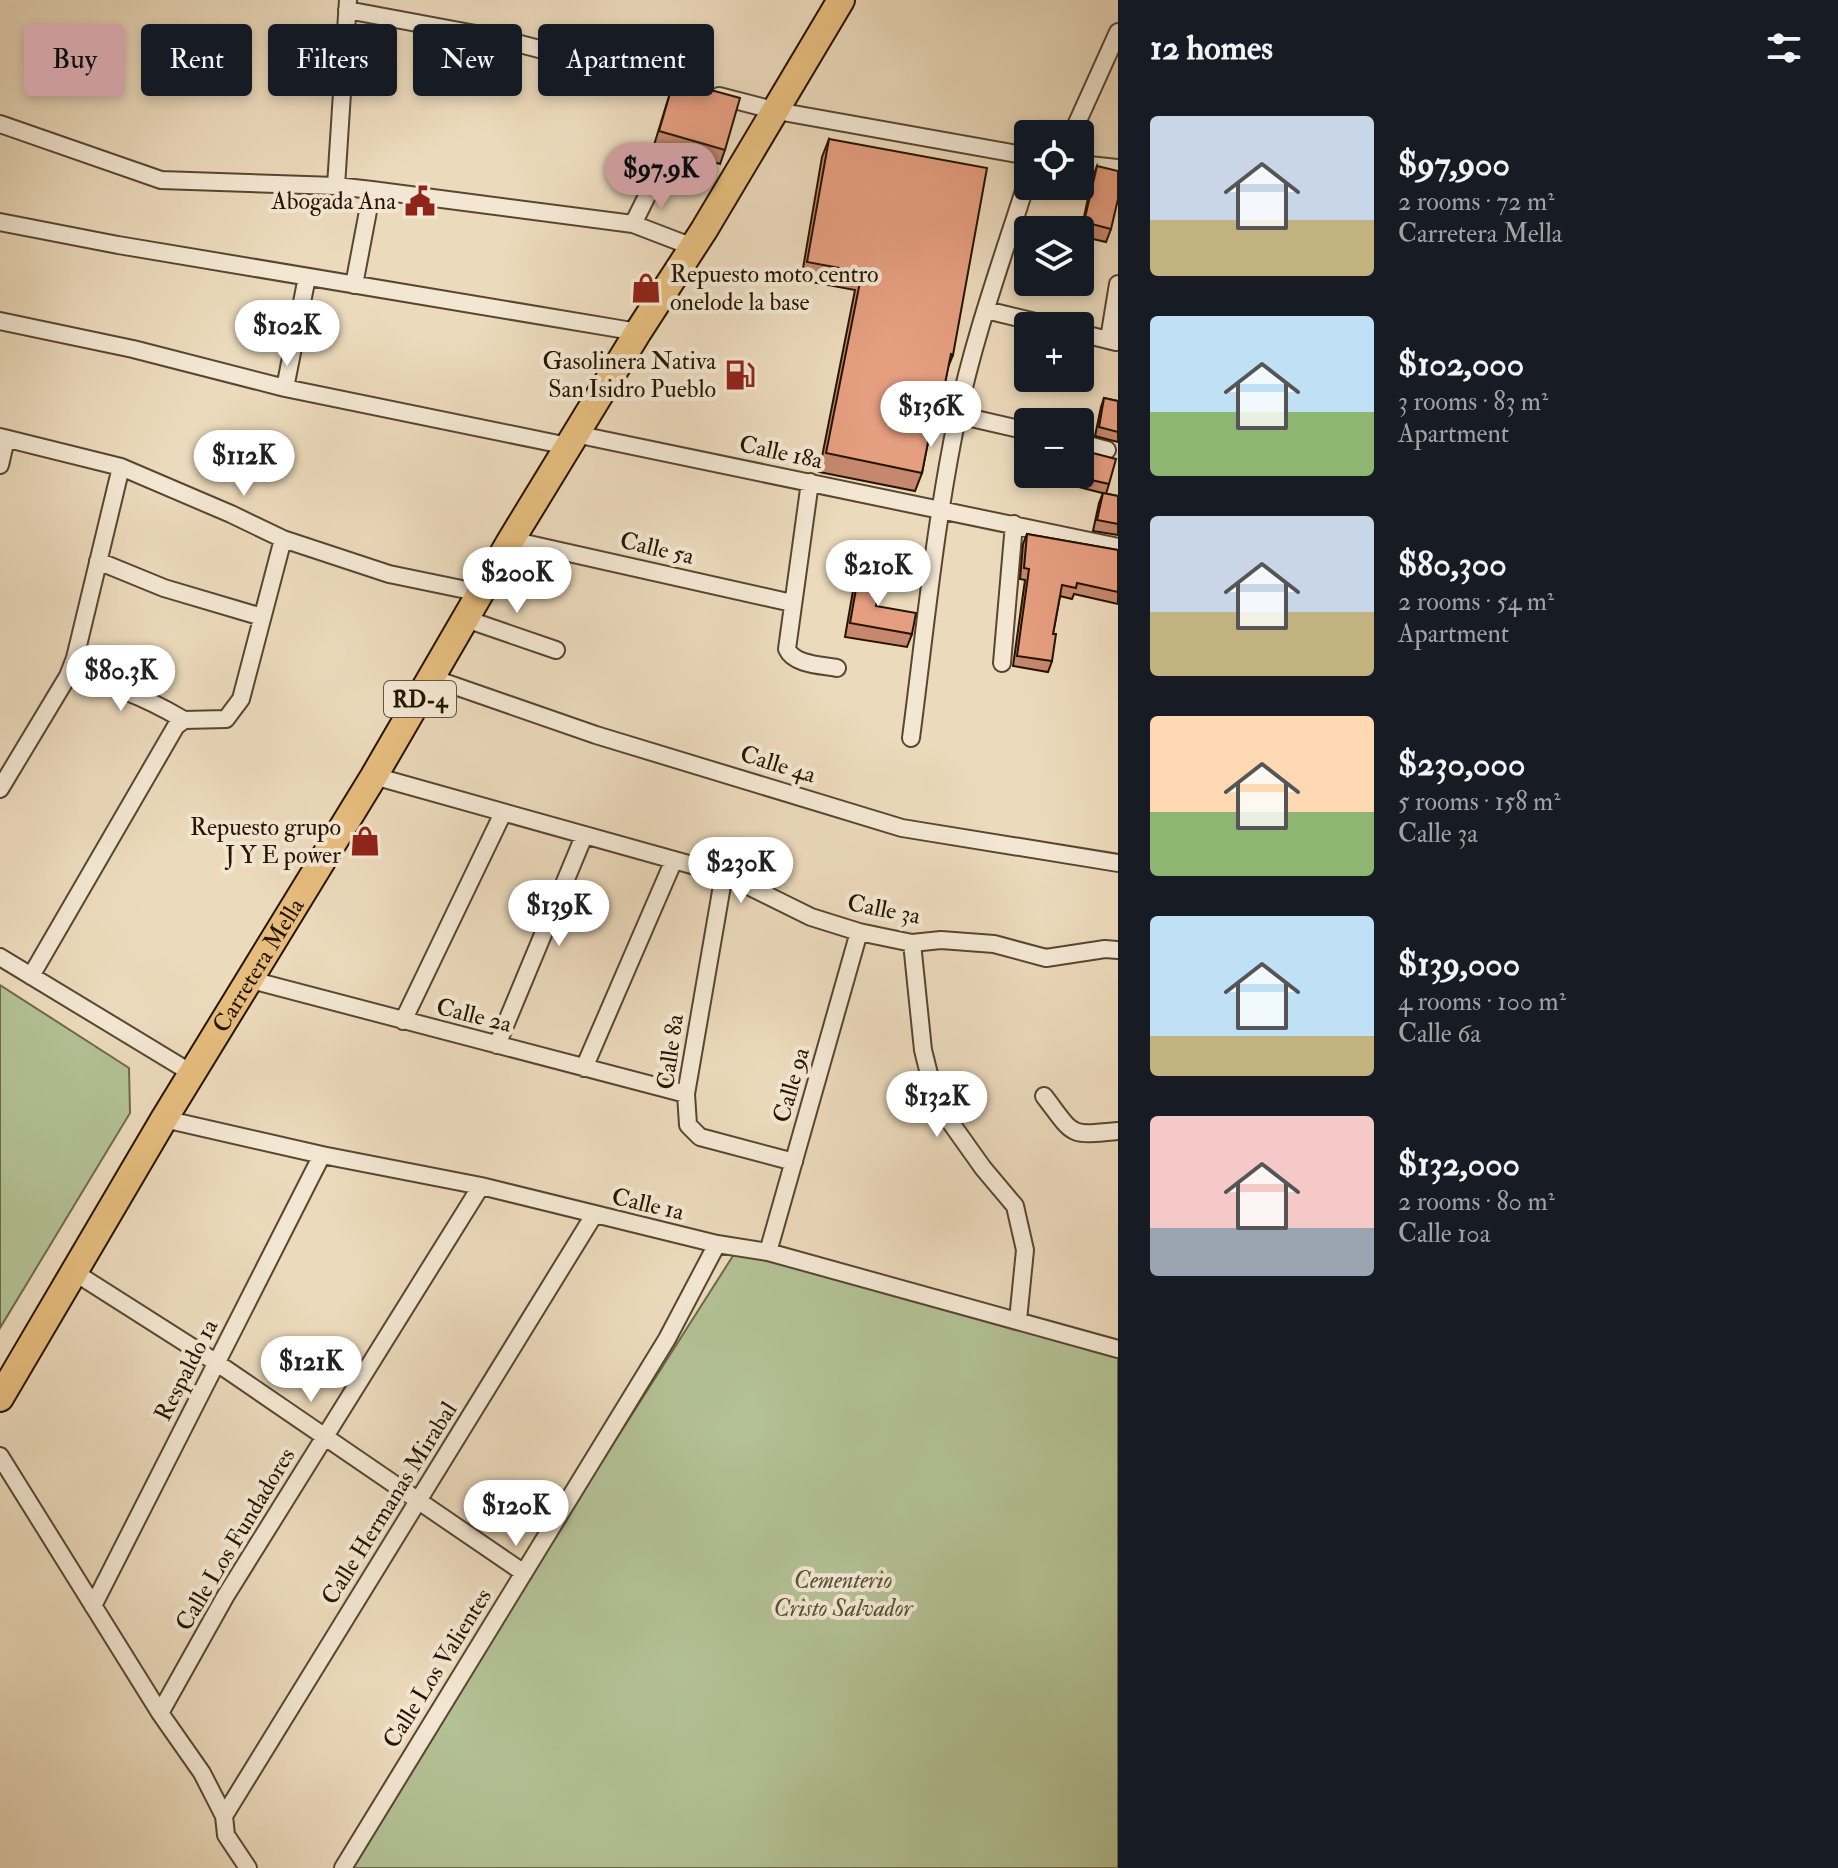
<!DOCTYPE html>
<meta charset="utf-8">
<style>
body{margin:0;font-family:"IM FELL Double Pica",serif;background:#20242c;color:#f1f3f6;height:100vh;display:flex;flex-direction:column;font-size:30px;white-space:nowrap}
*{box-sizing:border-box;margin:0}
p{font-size:26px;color:#9ea1a6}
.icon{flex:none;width:44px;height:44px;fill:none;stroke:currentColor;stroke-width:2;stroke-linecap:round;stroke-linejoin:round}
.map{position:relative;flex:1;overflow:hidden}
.panel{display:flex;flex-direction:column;background:#171b24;width:720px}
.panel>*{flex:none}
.guide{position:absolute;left:24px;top:24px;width:760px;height:72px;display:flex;gap:16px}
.tools{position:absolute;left:1014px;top:120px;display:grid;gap:16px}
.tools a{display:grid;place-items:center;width:80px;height:80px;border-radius:8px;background:#171b24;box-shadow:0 4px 12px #0003;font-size:40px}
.price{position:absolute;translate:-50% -68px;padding:0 18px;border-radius:28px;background:#fff;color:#222;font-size:26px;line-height:52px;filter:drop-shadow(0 2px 4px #0008)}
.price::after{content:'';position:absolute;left:50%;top:48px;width:24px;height:18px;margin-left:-12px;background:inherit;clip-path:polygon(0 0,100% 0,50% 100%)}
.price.current{background:#c59692;color:#111}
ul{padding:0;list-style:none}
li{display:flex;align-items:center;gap:24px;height:200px;padding:0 32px}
li span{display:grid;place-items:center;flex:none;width:224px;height:160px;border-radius:8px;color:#555}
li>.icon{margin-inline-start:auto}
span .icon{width:96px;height:96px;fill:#fffc;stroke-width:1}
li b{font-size:34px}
h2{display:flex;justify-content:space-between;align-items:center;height:96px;padding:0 32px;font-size:34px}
.tag{padding:0 28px;border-radius:8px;background:#171b24;box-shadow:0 4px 12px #0003;font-size:28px;line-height:72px}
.tag.current{background:#c59692;color:#111}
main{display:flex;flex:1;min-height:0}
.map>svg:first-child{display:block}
.green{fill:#b3c194;stroke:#6c6a4a;stroke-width:2}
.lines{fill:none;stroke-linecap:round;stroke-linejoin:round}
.street-casing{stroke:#584630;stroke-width:20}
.primary-casing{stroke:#261401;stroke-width:30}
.street{stroke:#f3e7d3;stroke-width:16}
.primary{stroke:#e6bd7e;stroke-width:26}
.wall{fill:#c5886e;stroke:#261401;stroke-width:2}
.building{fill:#e59e80;stroke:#261401;stroke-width:2}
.labels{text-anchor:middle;stroke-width:8;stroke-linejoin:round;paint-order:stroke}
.shield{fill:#f3e7d3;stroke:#645340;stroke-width:2}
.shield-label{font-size:22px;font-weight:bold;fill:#261401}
.poi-label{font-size:24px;fill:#261401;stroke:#f3e7d3;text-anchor:end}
.street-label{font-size:24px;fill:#261401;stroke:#f3e7d3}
.park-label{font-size:24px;font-style:italic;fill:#575134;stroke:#f3e7d3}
</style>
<main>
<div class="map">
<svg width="1118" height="1868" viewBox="0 0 1118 1868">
<rect width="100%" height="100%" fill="#ecdabc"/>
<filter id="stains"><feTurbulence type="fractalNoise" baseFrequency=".0025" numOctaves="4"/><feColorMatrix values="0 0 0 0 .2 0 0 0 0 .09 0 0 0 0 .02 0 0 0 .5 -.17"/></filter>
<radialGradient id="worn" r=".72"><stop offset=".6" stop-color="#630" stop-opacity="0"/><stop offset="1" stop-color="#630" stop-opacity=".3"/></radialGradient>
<!-- green -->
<path class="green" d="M0,985L129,1068L130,1113L0,1328Z
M738,1248L1118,1349V1868H343Z"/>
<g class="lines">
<!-- street casing -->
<g class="street-casing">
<path id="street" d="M347,10L497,38L693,89
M719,96L777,111L1028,156
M0,124L161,180L336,186L372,190L633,224L693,247
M1072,134L1118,32
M1080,164L1118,168
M336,186L348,0
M0,222L118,245L638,332
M633,224L648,194L663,179
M354,285L372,190
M986,310L1052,326
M0,321L133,349L285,388L568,446
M1080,333L1116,342
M1109,339L1118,284
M285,388L307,277
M958,415L1028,431
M575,434L1118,547
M0,437L121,467L231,514L283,539L389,574L481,593
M1080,443L1107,450
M0,465L6,439
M810,482L787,649C794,665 822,665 837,668
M511,540L792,603
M98,561L164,588L262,617
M466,619L556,650
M1002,663L1014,524
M68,676C107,681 150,700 184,720
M432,678L596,735L902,828L1118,863
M911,738C925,631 935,523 957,418C974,336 1003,257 1028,178
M374,776L724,874L811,917L859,932L912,943L941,940L994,944L1046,958L1105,949L1118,950
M0,789L68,676L75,658L121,467
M724,874L686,1094L688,1125L700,1137L794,1162
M912,943L923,1050L936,1102L983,1168L1015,1206L1025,1250L1018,1320
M0,957L193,1074
M31,976L176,726L184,720L226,719L241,699L283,539
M251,980L686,1094
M403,1021L503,813
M497,1045L584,836
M584,1068L674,860
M1044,1096C1075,1136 1067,1136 1118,1131
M164,1119L322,1155L481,1186L717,1244L768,1252L1118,1349
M768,1252L859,932
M74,1272L217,1363L524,1573
M0,1456L160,1713L202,1773L224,1816L226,1835L248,1868
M93,1606L322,1155
M160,1713L225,1597L481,1186
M224,1816L594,1215
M343,1868L667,1339L717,1244"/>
</g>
<!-- primary casing -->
<g class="primary-casing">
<g id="primary">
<path id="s1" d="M0,1398L164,1119L374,776L511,540L638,332L704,230L841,0"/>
</g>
</g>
<!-- street -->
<use href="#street" class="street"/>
<!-- primary -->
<use href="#primary" class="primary"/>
</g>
<!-- wall -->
<path class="wall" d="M674,80L725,150L720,164L654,145Z
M829,139L953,355L948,367L938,418L931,436H929L922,473L915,491L819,472L855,290L801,280L822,157Z
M1097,166L1111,229L1106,242L1080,236L1092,179Z
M1104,398L1118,401V442L1095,436L1101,407Z
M1085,451L1109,484L1106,494L1075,486L1078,474H1080V466Z
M1103,493L1118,496V535L1093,531L1099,503Z
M1027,534L1118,550V604L1074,594L1072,599L1060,596L1053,634L1052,661L1048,672L1013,666L1025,580L1020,579L1023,544Z
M859,572L876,606L912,634L907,647L845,637L854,585Z"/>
<!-- building -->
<path class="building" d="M674,80L740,98L725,150L659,131Z
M829,139L987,168L953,355L951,354L938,418L933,417L922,473L826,453L862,272L807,262Z
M1097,166L1118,171V199L1111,229L1084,222Z
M1104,398L1118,401V432L1099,427Z
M1085,451L1116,459L1109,484L1078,477Z
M1103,493L1118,496V524L1097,520Z
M1027,534L1118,550V592L1077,583L1076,588L1062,585L1053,634H1056L1052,661L1017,656L1029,569L1024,568Z
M859,572L881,576L876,606L916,613L912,634L850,623Z"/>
<!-- icons -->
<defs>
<g id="civic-bare" transform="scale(2.4)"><path d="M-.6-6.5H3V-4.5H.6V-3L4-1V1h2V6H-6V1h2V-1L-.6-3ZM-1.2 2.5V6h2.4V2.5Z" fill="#8f2418" stroke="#f3e7d3" stroke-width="2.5" paint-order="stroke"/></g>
<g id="shop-bare" transform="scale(2.4)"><path d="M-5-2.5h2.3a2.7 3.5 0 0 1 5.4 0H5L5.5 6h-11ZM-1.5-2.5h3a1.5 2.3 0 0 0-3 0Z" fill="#8f2418" stroke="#f3e7d3" stroke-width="2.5" paint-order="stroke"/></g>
<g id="fuel-bare" transform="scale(2.4)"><path d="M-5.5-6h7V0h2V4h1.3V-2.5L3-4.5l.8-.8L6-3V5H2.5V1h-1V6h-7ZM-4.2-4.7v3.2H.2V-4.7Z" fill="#8f2418" stroke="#f3e7d3" stroke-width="2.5" paint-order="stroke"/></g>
</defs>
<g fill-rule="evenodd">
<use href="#civic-bare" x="420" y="201"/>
<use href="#shop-bare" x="646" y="288"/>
<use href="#fuel-bare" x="740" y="375"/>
<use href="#shop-bare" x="365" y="841"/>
</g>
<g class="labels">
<!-- shield labels -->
<rect class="shield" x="384" y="681" width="72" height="36" rx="6"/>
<g class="shield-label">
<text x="420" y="707">RD-4</text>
</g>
<!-- poi labels -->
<g class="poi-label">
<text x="396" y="209">Abogada Ana</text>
<text x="670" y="282" text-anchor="start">Repuesto moto centro<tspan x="670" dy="28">onelode la base</tspan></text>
<text x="716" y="369">Gasolinera Nativa<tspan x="716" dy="28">San Isidro Pueblo</tspan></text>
<text x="341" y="835">Repuesto grupo<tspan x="341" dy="28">J Y E power</tspan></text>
</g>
<!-- street labels -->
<g class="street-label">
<text transform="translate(781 452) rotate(12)" y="8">Calle 18a</text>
<text transform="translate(657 548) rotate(13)" y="8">Calle 5a</text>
<text transform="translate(778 764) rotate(17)" y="8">Calle 4a</text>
<text transform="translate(884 909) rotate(11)" y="8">Calle 3a</text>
<text dy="8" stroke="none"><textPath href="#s1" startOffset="504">Carretera Mella</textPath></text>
<text transform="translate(474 1015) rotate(14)" y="8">Calle 2a</text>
<text transform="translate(670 1052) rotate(-82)" y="8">Calle 8a</text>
<text transform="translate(791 1085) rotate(-74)" y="8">Calle 9a</text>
<text transform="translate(648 1204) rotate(13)" y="8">Calle 1a</text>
<text transform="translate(186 1370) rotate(-63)" y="8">Respaldo 1a</text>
<text transform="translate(389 1503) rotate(-58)" y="8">Calle Hermanas Mirabal</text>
<text transform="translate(235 1539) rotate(-59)" y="8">Calle Los Fundadores</text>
<text transform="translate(437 1668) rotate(-58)" y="8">Calle Los Valientes</text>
</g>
<!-- park labels -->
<g class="park-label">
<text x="843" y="1588">Cementerio<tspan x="843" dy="28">Cristo Salvador</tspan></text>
</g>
</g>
<rect width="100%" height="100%" filter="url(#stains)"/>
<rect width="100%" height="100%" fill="url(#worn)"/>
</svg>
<div class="tools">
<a><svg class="icon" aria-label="locate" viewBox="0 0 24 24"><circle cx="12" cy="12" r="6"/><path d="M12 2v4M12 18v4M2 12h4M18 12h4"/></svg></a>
<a><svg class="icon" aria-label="layers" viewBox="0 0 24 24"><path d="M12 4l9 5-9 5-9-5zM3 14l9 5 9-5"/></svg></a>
<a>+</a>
<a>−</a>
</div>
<b class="price current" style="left:661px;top:211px">$97.9K</b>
<b class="price" style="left:287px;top:368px">$102K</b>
<b class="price" style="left:931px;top:449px">$136K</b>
<b class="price" style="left:244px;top:498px">$112K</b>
<b class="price" style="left:878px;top:608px">$210K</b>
<b class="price" style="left:517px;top:615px">$200K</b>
<b class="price" style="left:121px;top:713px">$80.3K</b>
<b class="price" style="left:741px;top:905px">$230K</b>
<b class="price" style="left:559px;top:948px">$139K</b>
<b class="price" style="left:937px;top:1139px">$132K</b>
<b class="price" style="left:311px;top:1404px">$121K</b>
<b class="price" style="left:516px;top:1548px">$120K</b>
<div class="guide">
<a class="tag current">Buy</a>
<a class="tag">Rent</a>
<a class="tag">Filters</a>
<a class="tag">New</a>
<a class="tag">Apartment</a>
</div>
</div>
<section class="panel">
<h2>12 homes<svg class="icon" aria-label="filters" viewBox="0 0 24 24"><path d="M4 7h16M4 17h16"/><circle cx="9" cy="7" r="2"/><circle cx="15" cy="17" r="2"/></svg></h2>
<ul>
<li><span style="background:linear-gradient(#c9d6e8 65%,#c2b280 0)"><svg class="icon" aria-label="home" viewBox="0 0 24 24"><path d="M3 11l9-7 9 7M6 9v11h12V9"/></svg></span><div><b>$97,900</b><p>2 rooms · 72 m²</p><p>Carretera Mella</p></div></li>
<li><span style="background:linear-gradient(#bfe0f5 60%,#8fb573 0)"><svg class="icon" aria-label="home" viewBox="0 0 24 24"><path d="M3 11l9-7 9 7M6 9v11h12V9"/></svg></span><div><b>$102,000</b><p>3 rooms · 83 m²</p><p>Apartment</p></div></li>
<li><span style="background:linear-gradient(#c9d6e8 60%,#c2b280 0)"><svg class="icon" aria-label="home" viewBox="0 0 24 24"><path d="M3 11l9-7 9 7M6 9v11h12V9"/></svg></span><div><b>$80,300</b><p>2 rooms · 54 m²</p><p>Apartment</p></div></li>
<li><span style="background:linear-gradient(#ffd9b3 60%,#8fb573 0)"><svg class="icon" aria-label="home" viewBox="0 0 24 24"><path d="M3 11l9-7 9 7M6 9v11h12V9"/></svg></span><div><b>$230,000</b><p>5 rooms · 158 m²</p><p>Calle 3a</p></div></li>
<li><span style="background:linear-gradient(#bfe0f5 75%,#c2b280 0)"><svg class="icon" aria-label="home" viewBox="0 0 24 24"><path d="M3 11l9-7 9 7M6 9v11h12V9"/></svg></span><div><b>$139,000</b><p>4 rooms · 100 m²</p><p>Calle 6a</p></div></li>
<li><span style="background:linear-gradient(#f6c9c9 70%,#9aa5b1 0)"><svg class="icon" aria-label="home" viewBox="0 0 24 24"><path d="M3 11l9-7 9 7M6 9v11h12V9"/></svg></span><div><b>$132,000</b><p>2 rooms · 80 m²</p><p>Calle 10a</p></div></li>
</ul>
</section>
</main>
